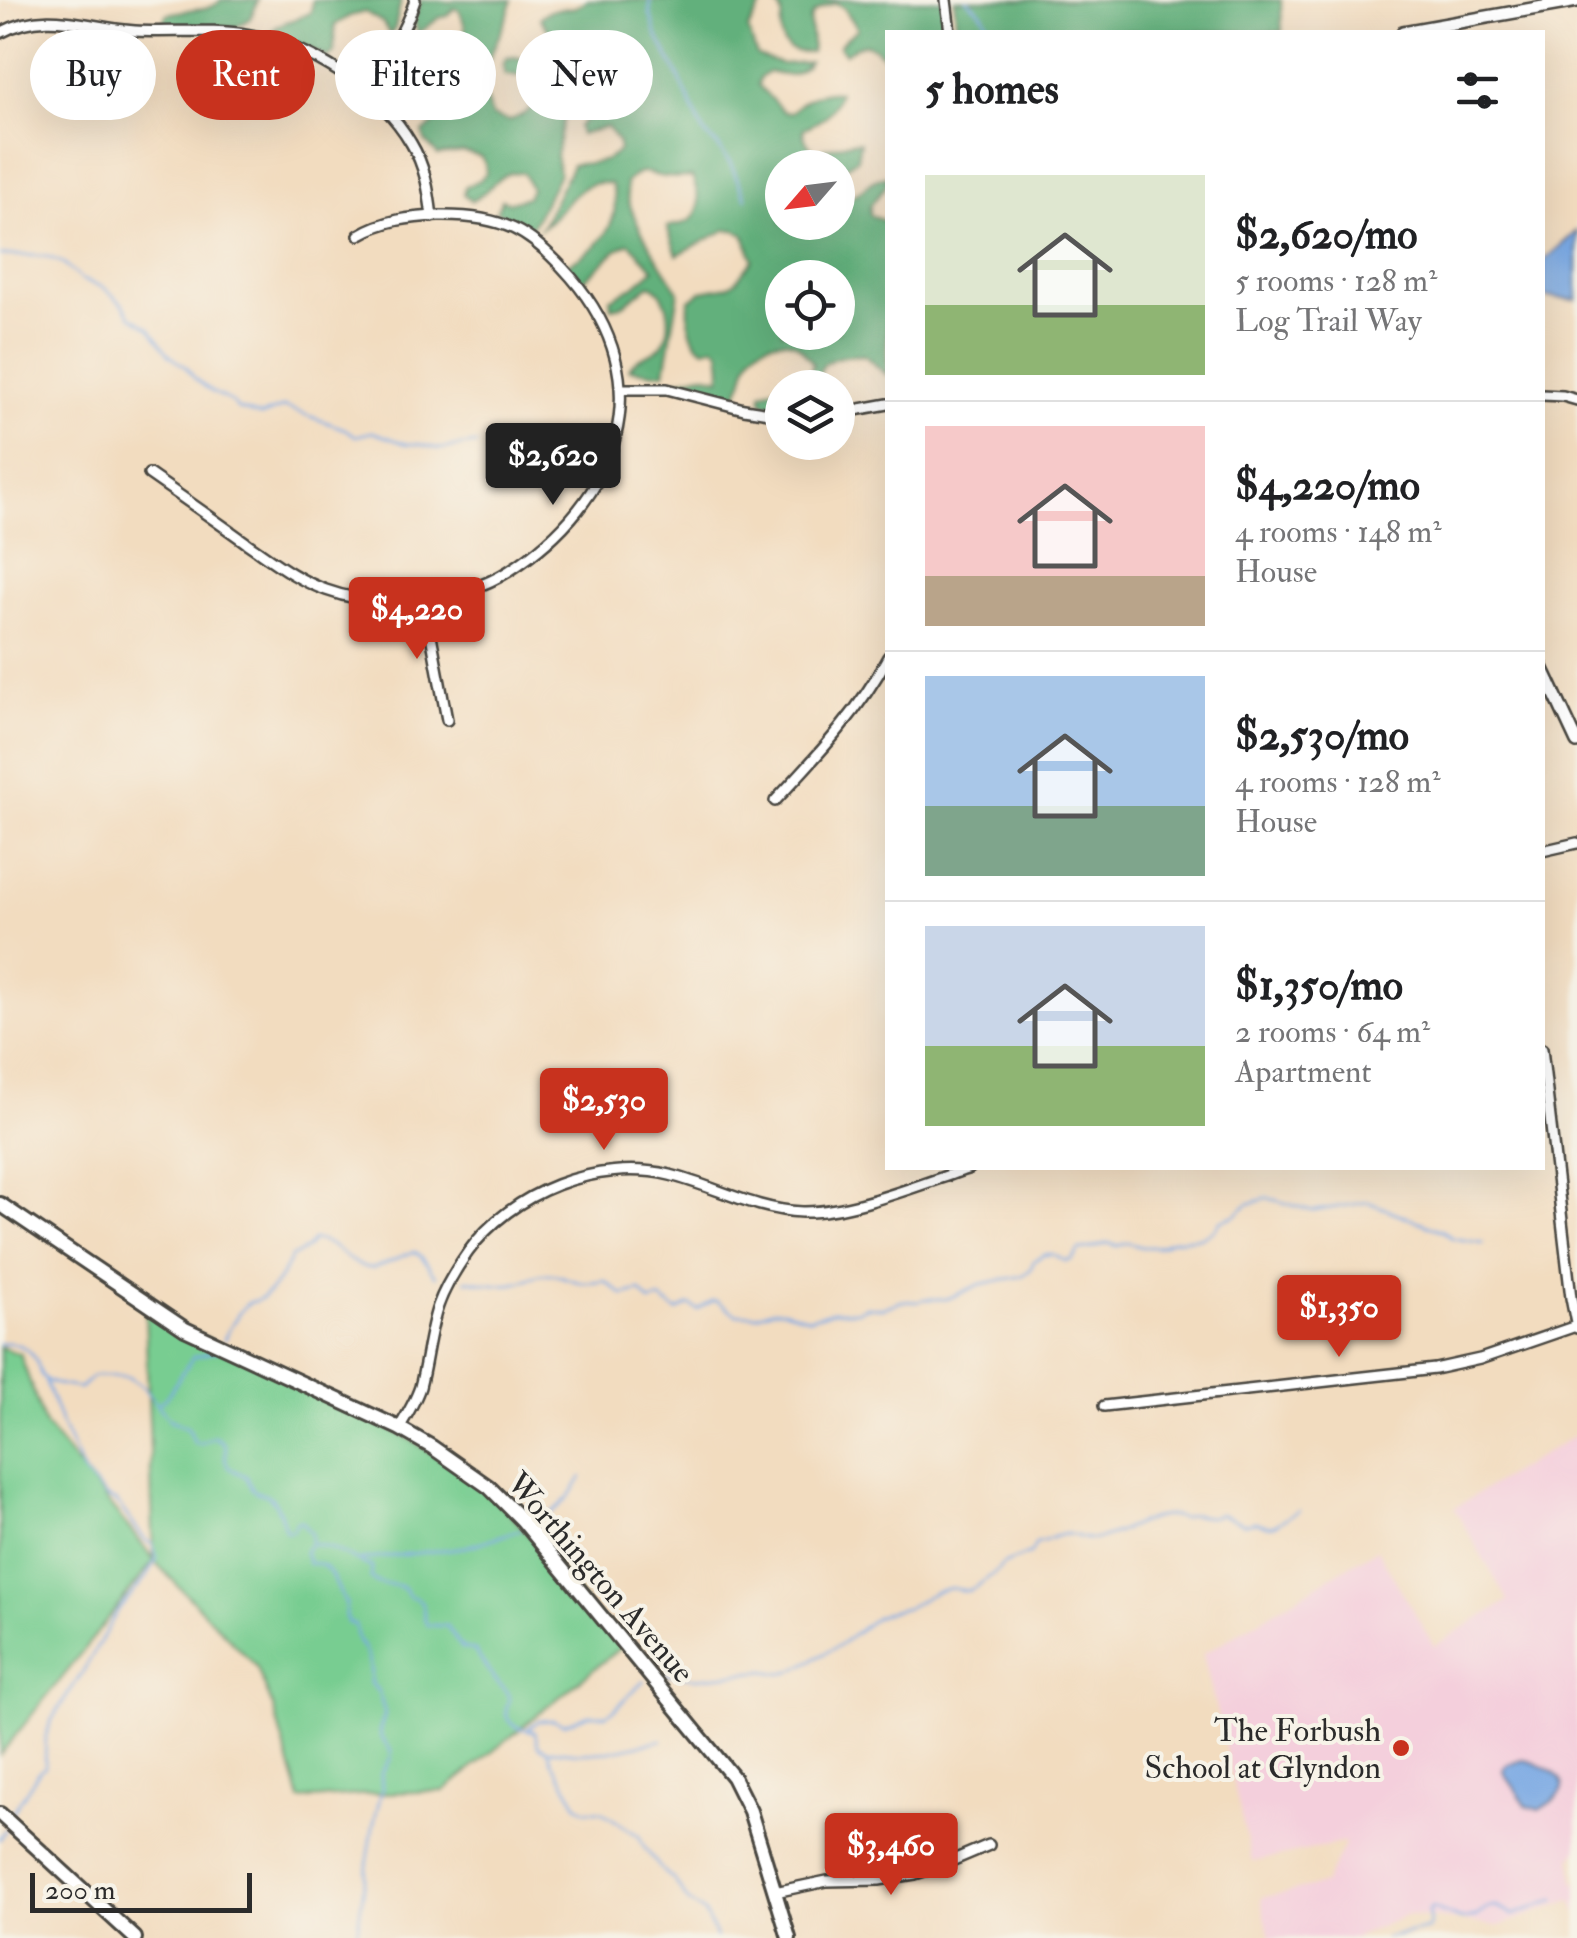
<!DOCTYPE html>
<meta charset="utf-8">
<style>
body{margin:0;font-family:"IM FELL Double Pica",serif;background:#f2f2f2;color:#202124;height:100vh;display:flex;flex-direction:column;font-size:38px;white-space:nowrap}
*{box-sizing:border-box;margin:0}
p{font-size:32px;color:#757577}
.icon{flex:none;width:55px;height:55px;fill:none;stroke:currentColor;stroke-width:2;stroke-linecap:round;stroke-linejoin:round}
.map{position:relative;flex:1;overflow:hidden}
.details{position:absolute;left:885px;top:30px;width:660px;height:1140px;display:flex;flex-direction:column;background:#fff;border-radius:0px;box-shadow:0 10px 40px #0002}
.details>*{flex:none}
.guide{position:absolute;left:30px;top:30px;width:705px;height:90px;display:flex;gap:20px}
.needle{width:65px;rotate:242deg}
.tools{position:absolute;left:765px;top:150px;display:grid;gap:20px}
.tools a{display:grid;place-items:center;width:90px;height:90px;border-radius:50%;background:#fff;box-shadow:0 10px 40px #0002;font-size:50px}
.scale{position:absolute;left:30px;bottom:25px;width:222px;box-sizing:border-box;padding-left:10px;border:5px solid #2b2b2b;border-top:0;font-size:28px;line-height:35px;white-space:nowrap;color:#2b2b2b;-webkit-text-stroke:8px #f7f3e8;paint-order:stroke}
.price{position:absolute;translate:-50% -85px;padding:0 22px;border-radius:10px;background:#c8321e;color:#fff;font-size:32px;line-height:65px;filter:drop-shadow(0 2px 5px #0008)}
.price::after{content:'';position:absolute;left:50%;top:60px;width:30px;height:22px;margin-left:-15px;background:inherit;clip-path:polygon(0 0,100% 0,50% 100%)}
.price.current{background:#222;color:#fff}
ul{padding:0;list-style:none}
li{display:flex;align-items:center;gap:30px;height:250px;padding:0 40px}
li+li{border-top:2px solid #e0e0e0}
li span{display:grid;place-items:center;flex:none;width:280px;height:200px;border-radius:0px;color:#555}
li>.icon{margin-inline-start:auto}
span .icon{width:120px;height:120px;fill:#fffc;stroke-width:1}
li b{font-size:42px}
h2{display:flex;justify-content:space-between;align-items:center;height:120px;padding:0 40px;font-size:42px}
.pill{padding:0 35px;border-radius:45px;background:#fff;box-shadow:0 10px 40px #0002;font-size:35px;line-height:90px}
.pill.current{background:#c8321e;color:#fff}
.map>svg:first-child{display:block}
.built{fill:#f4cfdc}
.green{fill:#78cd91;stroke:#527c5e;stroke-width:2.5}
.forest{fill:#62b07b;stroke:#466e53;stroke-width:2.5;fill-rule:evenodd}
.water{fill:#79a8e3;stroke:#526a87;stroke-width:2.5}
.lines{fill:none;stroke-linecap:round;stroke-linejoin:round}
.stream{stroke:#79a8e3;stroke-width:2.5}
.minor-casing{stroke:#494641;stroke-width:14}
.tertiary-casing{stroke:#494641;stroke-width:16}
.secondary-casing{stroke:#494641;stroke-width:18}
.minor{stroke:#fff;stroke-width:9}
.tertiary{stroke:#fff;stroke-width:11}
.secondary{stroke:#fff;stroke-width:12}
.poi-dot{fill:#c8321e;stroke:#f7f3e8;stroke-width:4}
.labels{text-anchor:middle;stroke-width:8;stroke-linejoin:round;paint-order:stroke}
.street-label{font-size:32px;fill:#2b2b2b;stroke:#f7f3e8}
.poi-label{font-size:32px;fill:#2b2b2b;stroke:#f7f3e8;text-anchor:end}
</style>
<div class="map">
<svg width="1577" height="1938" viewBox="0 0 1577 1938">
<rect width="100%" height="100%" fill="#f7f3e8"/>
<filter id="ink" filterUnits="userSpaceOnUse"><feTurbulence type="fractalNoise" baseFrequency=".01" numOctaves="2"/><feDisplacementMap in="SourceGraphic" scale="20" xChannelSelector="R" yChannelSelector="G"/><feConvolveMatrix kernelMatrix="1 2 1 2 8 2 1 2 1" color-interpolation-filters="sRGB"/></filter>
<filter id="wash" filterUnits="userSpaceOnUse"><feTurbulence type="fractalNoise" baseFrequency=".0048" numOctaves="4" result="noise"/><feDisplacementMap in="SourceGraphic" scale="40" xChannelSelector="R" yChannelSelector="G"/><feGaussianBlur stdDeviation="2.25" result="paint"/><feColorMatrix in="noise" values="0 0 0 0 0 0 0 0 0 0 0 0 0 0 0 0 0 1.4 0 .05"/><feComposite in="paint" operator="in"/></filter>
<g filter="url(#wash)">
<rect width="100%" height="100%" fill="#f2dcbf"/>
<!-- built -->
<path class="built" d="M1577,1434V1850L1572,1858L1574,1884H1577V1914L1572,1900L1499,1926L1408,1915L1353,1938H1270L1261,1898L1324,1884L1346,1842L1252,1862L1203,1654L1377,1549L1434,1646L1508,1601L1454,1508Z"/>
<!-- green -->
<path class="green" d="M145,1308L408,1438L467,1475L509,1512L622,1646L444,1791L381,1793L300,1800L273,1707L256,1666L154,1561L0,1755V1347L20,1354L45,1425L154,1559Z"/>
<!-- forest -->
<path class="forest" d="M221,0H258L251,18L235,28L163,23L166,15C184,7 207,15 221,0Z
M312,0H399L401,1L395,28L390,35L383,23L365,12L350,16L335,25L334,53L328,58L272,32C281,19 299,21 311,12Z
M421,0L452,2L456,0H512C502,49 469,63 492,116L509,121C533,110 545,105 532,76L505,75L503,65L506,58L515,57L533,61L552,42L551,34L540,18C550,6 561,11 575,7C580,5 584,2 589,0H943L946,32H888L887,60C869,43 867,39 845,53L839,46L845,39L858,29L844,8L836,3C794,14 817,28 811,52C801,53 785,52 782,39C777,24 792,14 770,1L762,5L748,29L757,56L782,64L809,62C796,78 787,77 769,72L760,77L758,85L784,112H792C803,98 822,90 839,92C832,115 825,119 803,129C804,140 807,145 816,151L851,142H860L857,159L838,172V168H782V222H838V201C858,200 868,178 887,176V184L870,206V215L887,222V375L864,355C851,355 827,356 821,369C819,372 820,384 820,387L782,388V407L769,405L762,401V393L810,372L813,364C809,358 803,349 797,345C785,336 761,342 753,353C746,363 746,374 742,384C739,389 737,394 736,399L720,392L685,385L677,380L703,374L720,378L722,369L720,351L714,346L705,349C688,342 688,318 689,301L702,291L728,286L736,281L753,259L744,234L735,230H726L677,255L667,227C673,225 679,225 684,223C706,215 698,192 692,177C683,177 674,178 665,177C644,175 644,164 626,183C626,217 662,263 679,292L665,372L656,373L629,369C639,353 649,358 660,347C675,331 670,292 650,285L621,306L611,308L610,299L634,286L654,269L629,243C611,250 599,270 582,281L566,264C599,251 625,220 611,184C575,176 565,213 541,228L572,165C590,162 607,165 619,150L617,141L607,127L580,135L578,127L604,102L614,68L606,65H597L590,71L581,96L574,101L564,117L556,155L559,174L531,228L496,211L502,200L510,202L527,197L531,189L523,173C499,168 491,192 472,201L464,195L465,187L480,180L486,173L485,164L481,157L464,152L438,155L425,141L423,133L436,122L452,115L455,107L434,68L410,59V51L417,47L442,59C456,53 445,60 455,49C468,33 467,29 459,10L454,8L448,16L439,18L418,34L414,20ZM782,278H838V332H782Z
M954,0H1281L1282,32H957Z"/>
<!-- water -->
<path class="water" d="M1577,231V300L1546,297L1543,294V261Z
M1523,1760C1532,1761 1539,1764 1547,1769C1577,1785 1560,1797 1539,1810L1527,1806L1505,1774L1504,1769L1507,1765Z"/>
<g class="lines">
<!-- stream -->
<path class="stream" d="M650,0V13L656,34L677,73L704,133L718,146L730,163L746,198
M967,0L981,12L993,32
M0,255L45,256L61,262L82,280L103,287L124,305L131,316L150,328L169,355L186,367L195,379L212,392L232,402L238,409L261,416L284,407L345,429L356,436L372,432L407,444H419L439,449L477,444
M466,1280C484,1282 502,1288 521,1282C531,1278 538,1273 551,1274C575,1278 575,1287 605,1281L623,1295L640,1291L650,1302L660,1299L677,1311L690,1305L698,1310L712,1301H717L736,1314L757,1315L771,1310H783L810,1318L833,1311H857L866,1307L883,1308L902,1301L918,1302L924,1299H947L981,1284L1022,1276L1030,1270L1034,1261L1043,1255L1052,1254L1065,1261L1071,1260L1079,1250L1089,1249L1108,1243L1117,1246L1128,1243L1142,1247H1156L1174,1240L1202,1237L1215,1229L1220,1221L1236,1215L1248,1204L1268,1198L1313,1211L1368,1202L1443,1231L1452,1238L1483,1243
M224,1340C226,1333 241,1308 247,1304C251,1301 258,1301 262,1298C276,1287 285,1271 291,1256H294L308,1247L313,1240C336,1240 346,1265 369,1268C381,1269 401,1254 415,1252C424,1256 428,1268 436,1276
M0,1344C13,1340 29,1347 36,1360C40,1368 38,1376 48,1381C56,1386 71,1386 80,1388L92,1377L97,1376L128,1377L143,1387L170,1420L188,1428L195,1443H202L214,1437C234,1446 221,1450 227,1464C230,1471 241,1473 247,1477C255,1502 259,1486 272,1499C280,1507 282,1521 286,1531H292L297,1522L301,1521L311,1534V1544C333,1545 350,1559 372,1567L371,1578C385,1592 399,1576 409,1596C429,1599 420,1612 427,1625L447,1626L462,1648L474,1650C482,1661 489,1673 498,1683C502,1688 506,1689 508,1695C511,1703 507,1702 506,1710C506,1728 522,1728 535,1732L538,1746L548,1750L552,1762L578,1805L585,1810L601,1811L639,1836L644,1847L661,1869L674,1880L688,1901L704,1913L717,1938
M159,1403L165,1399L193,1357L216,1351
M534,1521C555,1514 572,1496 582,1477
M309,1545L305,1552L309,1563C334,1561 333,1586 346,1603L345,1617L348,1623L355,1625C357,1630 356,1637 359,1642C360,1645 363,1646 364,1649C369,1659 372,1672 370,1683L378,1691L383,1707L385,1714L380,1729L381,1738L391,1751V1758L381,1774L382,1790L373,1827L356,1938
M361,1560L466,1547L520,1530
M660,1673L696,1678L765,1671L782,1674L791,1672L838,1646L876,1617L888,1612L908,1607L935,1592L951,1588L967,1591L976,1587L997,1571L1003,1564L1031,1553L1036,1543C1047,1542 1055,1534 1067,1534C1079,1535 1081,1541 1097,1539C1124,1534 1153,1509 1182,1518C1197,1510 1205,1522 1220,1514L1245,1524L1255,1522L1267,1526L1274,1525L1299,1510
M528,1729L538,1721L553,1720L564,1724L589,1715H606L613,1711L644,1681
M551,1750L580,1753L610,1751L662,1740
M11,1815L40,1770L45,1767L46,1735L51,1721L84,1670L117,1612L146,1577L157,1558L153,1545L145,1540L117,1502L106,1497L85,1475L61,1424L45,1380
M0,1839L6,1829
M1385,1938L1428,1929L1430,1924L1428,1911L1431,1908L1462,1920L1475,1917L1488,1908L1496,1907L1513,1915L1555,1900"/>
</g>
</g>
<g filter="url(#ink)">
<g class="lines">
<!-- minor casing -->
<g class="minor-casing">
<path id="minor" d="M946,0L950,32
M0,33C47,7 86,28 135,31C173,33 212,28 250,35C309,45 381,91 411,143C425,166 429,191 432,217
M363,90C386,62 404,34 415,0
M620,389H667L744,409L782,415
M1542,395L1563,396L1577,400
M838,413L888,404
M149,474C182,497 215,520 248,544C273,561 297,580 326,590C380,610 460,602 509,571C619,500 662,383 571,277C530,230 502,215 439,216C410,217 384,220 359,235
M424,598L447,720
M775,801C817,756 859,712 888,657
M1542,851L1577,843
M1542,1049L1571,1298L1577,1328
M1104,1406L1435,1369L1480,1359L1576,1326
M399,1428C407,1415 415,1402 420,1387C427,1360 429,1332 438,1306C445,1286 456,1269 468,1252C511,1192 597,1158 670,1175C715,1186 754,1210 802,1212C853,1213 920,1184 970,1168
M775,1892L827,1881L879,1880L915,1874L937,1867L989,1845"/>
</g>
<!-- tertiary casing -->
<g class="tertiary-casing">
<path id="tertiary" d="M1403,32L1577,1
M1542,667L1577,742"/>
</g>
<!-- secondary casing -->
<g class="secondary-casing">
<path id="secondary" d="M0,1204L185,1329L399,1428L432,1447L489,1487L522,1520L733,1777L750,1811L789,1938
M0,1814L135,1938"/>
</g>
<!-- minor -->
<use href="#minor" class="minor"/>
<!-- tertiary -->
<use href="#tertiary" class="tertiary"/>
<!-- secondary -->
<use href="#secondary" class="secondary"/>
</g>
</g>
<!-- markers -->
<circle class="poi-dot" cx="1401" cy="1748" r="10"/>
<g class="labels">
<!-- street labels -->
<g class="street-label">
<text transform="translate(601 1577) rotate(49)" y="11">Worthington Avenue</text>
</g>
<!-- poi labels -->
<g class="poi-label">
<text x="1381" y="1741">The Forbush<tspan x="1381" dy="37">School at Glyndon</tspan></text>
</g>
</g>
</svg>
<div class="tools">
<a><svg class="needle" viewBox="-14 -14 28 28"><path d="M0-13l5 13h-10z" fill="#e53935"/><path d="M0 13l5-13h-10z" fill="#757577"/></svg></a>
<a><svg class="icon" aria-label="locate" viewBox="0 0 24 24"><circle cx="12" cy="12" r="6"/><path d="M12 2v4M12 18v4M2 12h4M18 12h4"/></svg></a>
<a><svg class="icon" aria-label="layers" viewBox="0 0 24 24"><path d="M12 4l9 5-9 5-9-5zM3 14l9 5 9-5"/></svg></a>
</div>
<div class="scale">200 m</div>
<b class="price current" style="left:553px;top:508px">$2,620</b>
<b class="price" style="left:417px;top:662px">$4,220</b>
<b class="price" style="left:604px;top:1153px">$2,530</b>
<b class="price" style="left:1339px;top:1360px">$1,350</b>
<b class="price" style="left:891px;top:1898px">$3,460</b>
<div class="guide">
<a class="pill">Buy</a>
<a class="pill current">Rent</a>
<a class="pill">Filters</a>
<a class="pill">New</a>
</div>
<section class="details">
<h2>5 homes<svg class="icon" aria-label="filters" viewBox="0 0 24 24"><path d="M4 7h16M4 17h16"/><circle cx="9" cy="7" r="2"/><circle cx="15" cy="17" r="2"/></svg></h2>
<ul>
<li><span style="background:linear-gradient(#dfe7d0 65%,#8fb573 0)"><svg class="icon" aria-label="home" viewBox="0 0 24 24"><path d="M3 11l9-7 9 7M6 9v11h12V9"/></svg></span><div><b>$2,620/mo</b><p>5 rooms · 128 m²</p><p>Log Trail Way</p></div></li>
<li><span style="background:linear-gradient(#f6c9c9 75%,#b9a48a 0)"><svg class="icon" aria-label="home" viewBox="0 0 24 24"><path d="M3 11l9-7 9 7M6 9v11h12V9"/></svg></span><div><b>$4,220/mo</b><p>4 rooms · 148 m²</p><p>House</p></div></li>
<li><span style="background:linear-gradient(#a9c7e8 65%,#7fa58c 0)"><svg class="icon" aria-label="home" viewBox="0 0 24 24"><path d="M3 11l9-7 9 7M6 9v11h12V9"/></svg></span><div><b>$2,530/mo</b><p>4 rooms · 128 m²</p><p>House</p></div></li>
<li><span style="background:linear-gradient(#c9d6e8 60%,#8fb573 0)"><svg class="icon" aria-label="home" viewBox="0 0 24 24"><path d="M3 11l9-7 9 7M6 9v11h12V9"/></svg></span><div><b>$1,350/mo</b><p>2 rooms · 64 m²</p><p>Apartment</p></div></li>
</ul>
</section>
</div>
